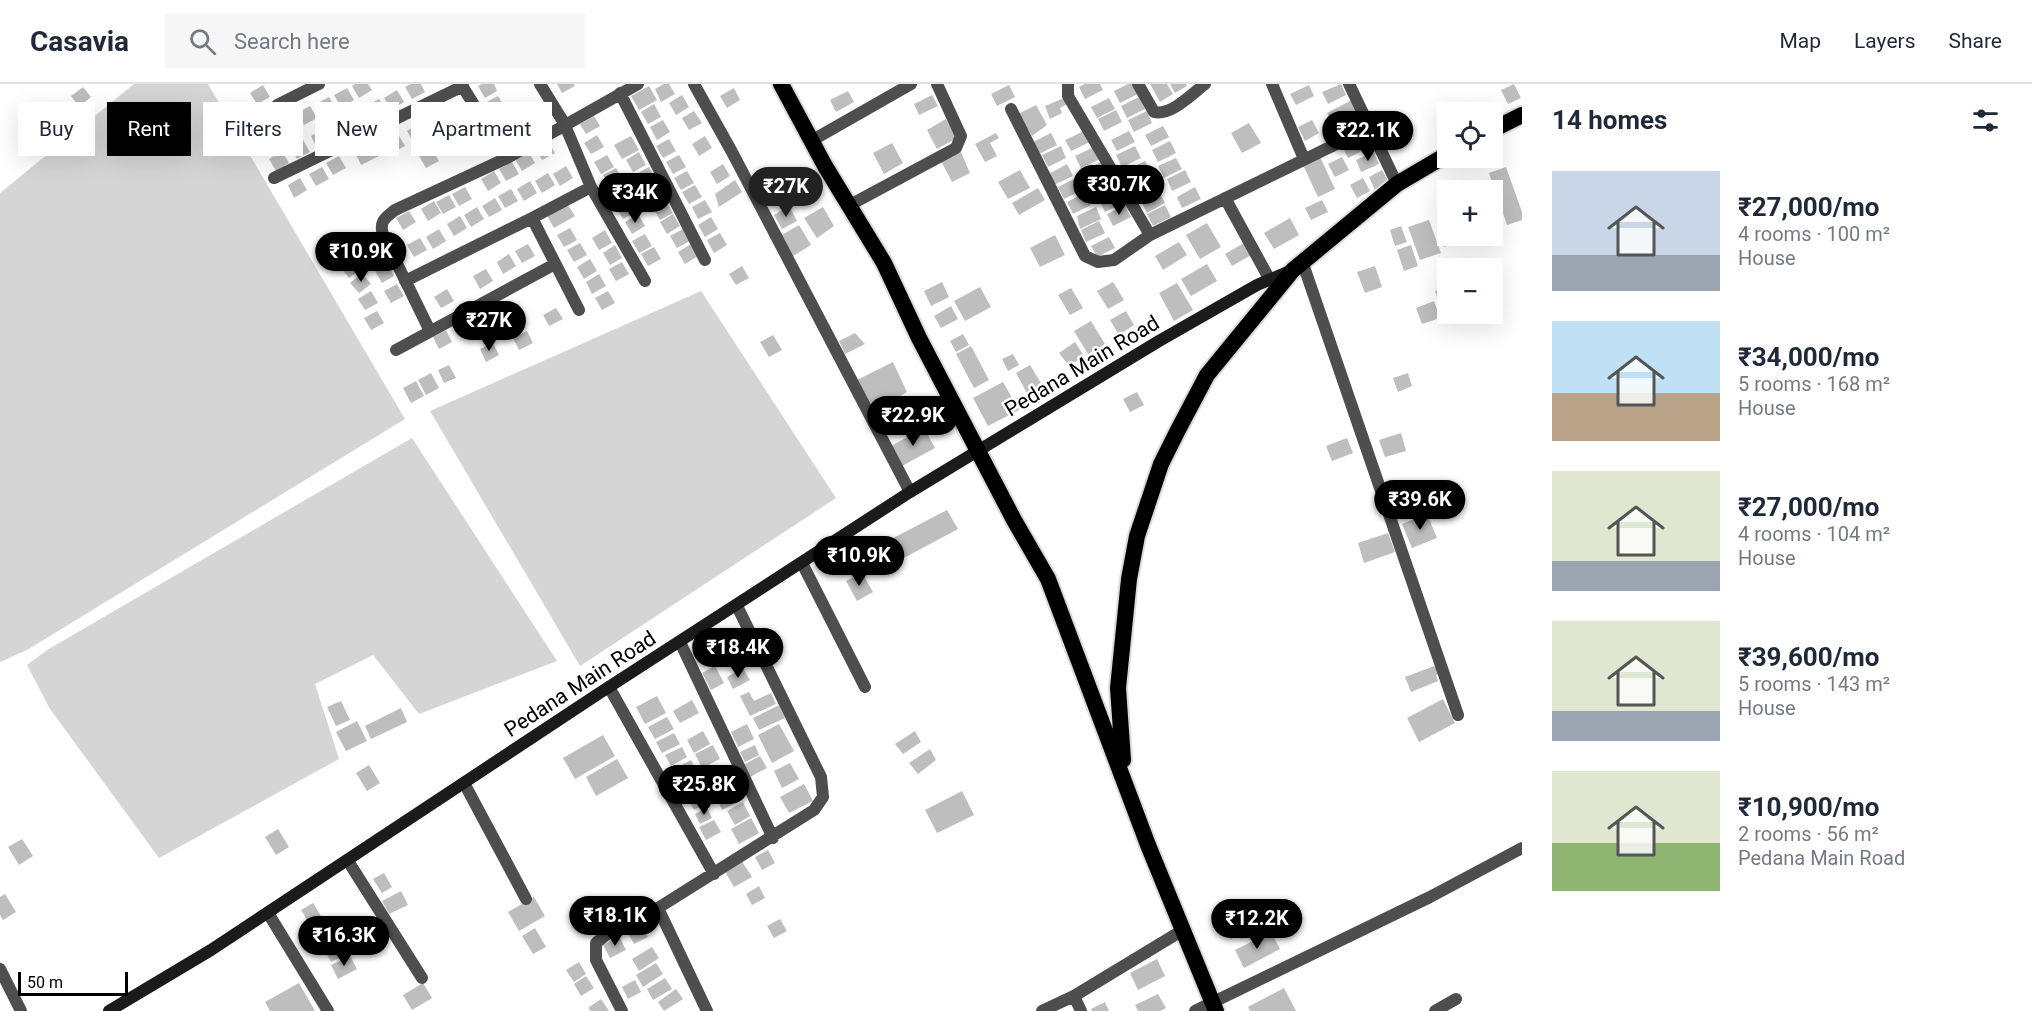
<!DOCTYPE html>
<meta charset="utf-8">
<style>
body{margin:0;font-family:Roboto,sans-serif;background:#f6f6f7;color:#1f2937;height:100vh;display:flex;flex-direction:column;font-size:22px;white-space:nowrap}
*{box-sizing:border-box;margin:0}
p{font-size:20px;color:#747a83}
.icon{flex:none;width:33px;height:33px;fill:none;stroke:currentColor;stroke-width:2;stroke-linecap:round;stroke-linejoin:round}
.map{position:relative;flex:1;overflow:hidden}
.side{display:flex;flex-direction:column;background:#fff;width:510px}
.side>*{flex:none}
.top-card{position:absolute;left:18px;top:18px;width:570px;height:54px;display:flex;gap:12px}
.tools{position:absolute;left:1437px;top:18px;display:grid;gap:12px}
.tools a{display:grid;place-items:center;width:66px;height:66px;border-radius:0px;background:#fff;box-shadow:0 6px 24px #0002;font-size:30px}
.scale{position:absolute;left:18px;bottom:15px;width:110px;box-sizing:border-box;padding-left:6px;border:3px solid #000;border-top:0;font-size:16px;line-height:21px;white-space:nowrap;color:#000;-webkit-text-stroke:4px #fff;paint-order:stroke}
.price{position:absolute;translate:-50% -51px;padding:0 14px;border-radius:21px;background:#000;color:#fff;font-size:20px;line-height:39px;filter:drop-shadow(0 2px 3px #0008)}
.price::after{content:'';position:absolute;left:50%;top:36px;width:18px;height:14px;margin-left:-9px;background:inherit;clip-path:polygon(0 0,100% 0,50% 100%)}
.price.current{background:#222;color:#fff}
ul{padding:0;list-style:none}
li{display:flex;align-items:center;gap:18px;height:150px;padding:0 30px}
li span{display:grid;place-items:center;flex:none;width:168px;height:120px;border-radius:0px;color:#555}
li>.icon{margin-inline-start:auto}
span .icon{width:72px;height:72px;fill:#fffc;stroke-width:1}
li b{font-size:26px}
h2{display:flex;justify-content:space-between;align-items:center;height:72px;padding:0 30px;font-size:26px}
.tag{padding:0 21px;border-radius:0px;background:#fff;box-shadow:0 6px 24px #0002;font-size:21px;line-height:54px}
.tag.current{background:#000;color:#fff}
header{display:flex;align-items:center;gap:36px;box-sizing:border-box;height:84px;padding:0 30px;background:#fff;border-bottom:2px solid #e0e1e3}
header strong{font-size:28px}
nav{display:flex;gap:33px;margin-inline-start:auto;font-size:21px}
.search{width:420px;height:54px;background:#f6f6f7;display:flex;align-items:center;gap:15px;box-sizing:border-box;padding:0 21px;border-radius:0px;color:#747a83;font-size:22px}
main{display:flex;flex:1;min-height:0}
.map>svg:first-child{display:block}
.green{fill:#d5d5d5}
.building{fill:#bebebe}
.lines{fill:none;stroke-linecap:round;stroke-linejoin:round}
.trunk-casing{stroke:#dbdbdb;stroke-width:20}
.minor{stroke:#4e4e4e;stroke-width:12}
.secondary{stroke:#1b1b1b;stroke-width:12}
.trunk{stroke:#000;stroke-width:16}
.labels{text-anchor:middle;stroke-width:5;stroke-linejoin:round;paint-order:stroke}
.street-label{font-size:21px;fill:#000;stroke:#fff}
</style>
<header>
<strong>Casavia</strong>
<div class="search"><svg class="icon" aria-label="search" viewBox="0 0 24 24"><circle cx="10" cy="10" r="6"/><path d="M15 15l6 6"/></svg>Search here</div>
<nav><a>Map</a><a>Layers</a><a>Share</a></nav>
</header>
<main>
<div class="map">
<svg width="1522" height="927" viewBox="0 0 1522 927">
<rect width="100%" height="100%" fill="#fff"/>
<!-- green -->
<path class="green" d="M134,0H208L405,335L27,566L0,578V109Z
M701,207L836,414L580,582L430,327Z
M412,354L557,577L419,630L373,571L315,600L339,675L159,774L50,625L27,581L47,566Z"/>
<!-- building -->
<path class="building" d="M355,0H368L372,6L359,14L352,2Z
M411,0H421L425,8L412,15L405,3Z
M482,0H494L497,7L485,14L478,2Z
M557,0H574L575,2L562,9Z
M664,0H669L675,10L661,18L655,5Z
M1085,0H1100L1103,6L1085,15L1079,3Z
M1128,0H1133L1138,10L1120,19L1114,7Z
M1150,0H1167L1173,10L1160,18Z
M1170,0H1186L1187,2L1175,9Z
M1341,0L1346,11L1328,20L1322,8Z
M1514,0L1521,14L1508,20L1501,6Z
M263,1L270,13L257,20L250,9Z
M1009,1L1015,13L997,22L991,10Z
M1309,1L1314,12L1296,21L1290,10Z
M649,2L657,16L639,26L631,12Z
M83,3L91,13L79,23L71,12Z
M347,4L354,16L341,23L334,11Z
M734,4L740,16L727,24L720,12Z
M397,6L404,18L391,26L384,14Z
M848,7L854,18L836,28L830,16Z
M682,11L689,23L676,31L669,19Z
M932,11L938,22L919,31L914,20Z
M498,12L505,24L492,31L485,19Z
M329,13L336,25L323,32L316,20Z
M1139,13L1145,25L1127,34L1121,22Z
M1064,14L1067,20L1060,24L1062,29L1050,35L1045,22Z
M1109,14L1115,25L1097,34L1091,23Z
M379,15L387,27L373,34L366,22Z
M1352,16L1358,28L1333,41L1327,29Z
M654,20L661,33L648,40L641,28Z
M1036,21L1047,41L1032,52L1018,30Z
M310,22L317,34L304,41L297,29Z
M467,22L474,34L461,41L454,29Z
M359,25L366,37L353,44L347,32Z
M507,26L514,38L501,45L494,34Z
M1116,26L1122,38L1104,47L1098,35Z
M694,27L702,39L689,46L682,34Z
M1147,27L1152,39L1134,48L1128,36Z
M292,28L299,40L286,47L279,35Z
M435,29L442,41L429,49L422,37Z
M594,32L600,42L586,50L580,40Z
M343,33L350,45L337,52L330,40Z
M946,35L957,54L937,65L927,46Z
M663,36L670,48L657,56L650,43Z
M1312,36L1319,49L1305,57L1298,43Z
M420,39L427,51L414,59L407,47Z
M1249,39L1261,59L1242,69L1231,49Z
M274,41L281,53L268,60L261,49Z
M1163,42L1169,53L1151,62L1145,51Z
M324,45L331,57L317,64L311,52Z
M1084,47L1090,58L1071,67L1065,56Z
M1129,47L1135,58L1117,67L1111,56Z
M996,49L999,54L990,59L997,72L985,78L975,60Z
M1051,49L1057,61L1039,70L1033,58Z
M398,50L405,62L392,69L385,57Z
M597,51L604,63L591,70L584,59Z
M631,52L639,66L622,75L614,61Z
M705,52L712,64L699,72L692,60Z
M1360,53L1366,65L1348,74L1342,62Z
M380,54L387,68L361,81L354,66Z
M669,55L676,67L663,74L656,62Z
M303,56L310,68L297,75L290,64Z
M548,57L555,69L542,76L535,64Z
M1170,57L1176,69L1158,78L1152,66Z
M892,59L903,79L884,90L873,69Z
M1061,62L1066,74L1048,83L1042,71Z
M1135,62L1141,74L1122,83L1116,71Z
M1094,63L1100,75L1081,84L1075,72Z
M432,65L439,77L426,84L419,72Z
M282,67L289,79L276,87L269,75Z
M528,67L535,79L522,87L515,75Z
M639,68L646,81L633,88L626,76Z
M961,68L970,89L952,98L941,77Z
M1374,68L1379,80L1361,88L1356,76Z
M607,71L614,83L601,90L594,78Z
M679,71L686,83L673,90L666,78Z
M339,72L346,84L333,91L326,79Z
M1320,73L1335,105L1318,113L1303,81Z
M1342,73L1349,86L1335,93L1328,80Z
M1176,74L1182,85L1164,94L1158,82Z
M1145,77L1151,88L1133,97L1127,86Z
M512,78L519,90L506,97L499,85Z
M1101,78L1107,90L1088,98L1082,87Z
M723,80L730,92L717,100L710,88Z
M1067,80L1073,92L1054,101L1049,90Z
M566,82L573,94L560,102L553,90Z
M322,83L329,95L316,102L309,90Z
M649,83L656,95L643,102L636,90Z
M787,83L795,97L780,106L772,92Z
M1506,83L1522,128V136L1507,141L1489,89Z
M616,84L623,96L610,104L603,91Z
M1020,86L1030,104L1008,115L998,98Z
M1185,86L1191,98L1172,107L1167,95Z
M1382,86L1389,99L1375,106L1369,93Z
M494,87L501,99L488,107L481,95Z
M687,87L694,99L681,106L674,94Z
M548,89L555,101L542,109L535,97Z
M1109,93L1115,105L1097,114L1091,102Z
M1152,93L1158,105L1140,114L1134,102Z
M300,94L307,106L294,114L288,101Z
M1076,94L1082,106L1064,115L1058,103Z
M1363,94L1370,107L1357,114L1350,101Z
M769,95L776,107L763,114L756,102Z
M735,96L742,108L719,123L715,110Z
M530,97L537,109L524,117L517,105Z
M624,98L631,111L618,118L611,106Z
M657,98L664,110L651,117L644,105Z
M695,101L702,113L689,120L682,108Z
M465,103L472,115L459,122L452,110Z
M1195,103L1201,115L1182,124L1177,113Z
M1038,104L1045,116L1019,131L1012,119Z
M511,105L518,117L505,124L498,112Z
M1117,107L1123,119L1105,128L1099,116Z
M1159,108L1165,119L1147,129L1141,117Z
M1085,109L1091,121L1073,130L1067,118Z
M449,111L456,123L443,130L436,118Z
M495,114L502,126L489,133L482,122Z
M629,116L636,128L623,135L616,123Z
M705,116L712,128L698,135L692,123Z
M1322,116L1328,128L1311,136L1305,124Z
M434,117L441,129L428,137L421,125Z
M666,117L673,129L660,136L653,124Z
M566,118L575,132L554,144L546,130Z
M1125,121L1131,133L1113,142L1107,130Z
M1165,121L1171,133L1153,142L1147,130Z
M1492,121L1501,144L1492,147Z
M789,122L797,137L782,145L774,131Z
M477,123L484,135L471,143L464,131Z
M823,123L834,142L817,154L804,134Z
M1096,123L1101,135L1080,145L1077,132Z
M409,127L416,138L403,146L396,134Z
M638,130L645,142L632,150L625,138Z
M673,130L680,142L667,150L660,138Z
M460,132L467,144L454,152L447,140Z
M711,133L718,145L705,153L698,141Z
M1290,134L1299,151L1274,165L1264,149Z
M1429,136L1441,169L1420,176L1408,143Z
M1099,137L1105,149L1086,158L1081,146Z
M1207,139L1221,163L1200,175L1186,151Z
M1448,140V152H1460L1462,157L1444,163L1437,144Z
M799,141L811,161L793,172L780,152Z
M1401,142L1407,158L1395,162L1390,146Z
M570,144L577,156L564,163L557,151Z
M439,145L446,157L433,165L426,153Z
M683,145L690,157L677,164L670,152Z
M605,146L612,159L599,166L592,154Z
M720,149L727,161L714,169L707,156Z
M645,150L652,162L639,169L632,157Z
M1055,151L1065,171L1040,183L1030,164Z
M1109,153L1115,164L1097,173L1091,162Z
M420,154L427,166L414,173L407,161Z
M1179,158L1187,171L1163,186L1155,172Z
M580,159L587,171L574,178L567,166Z
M1244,159L1251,171L1232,182L1225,170Z
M379,160L387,172L373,179L366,167Z
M528,160L535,172L522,179L515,167Z
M691,160L698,172L685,180L678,168Z
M615,161L622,174L610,181L603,169Z
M1411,161L1418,182L1404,187L1397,166Z
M654,163L661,175L648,182L641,170Z
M509,170L516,182L503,190L497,178Z
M353,174L361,185L349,194L341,184Z
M590,175L597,187L584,195L577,183Z
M622,178L629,190L616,197L609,185Z
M388,180L394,192L382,199L375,187Z
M1207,180L1217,197L1191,212L1181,195Z
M742,182L749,194L736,201L729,190Z
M1375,182L1382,203L1365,209L1357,188Z
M486,185L493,197L480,205L473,192Z
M362,189L371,200L359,209L350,199Z
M599,190L606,202L592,210L586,198Z
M942,198L949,213L931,222L924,207Z
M1113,198L1124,216L1108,225L1097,207Z
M1177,199L1193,226L1174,237L1159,209Z
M397,200L404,212L391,219L384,207Z
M980,203L991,223L965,237L954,217Z
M1448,203V223L1441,225L1435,207Z
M1071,204L1083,224L1070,231L1058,211Z
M447,205L454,217L441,224L434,213Z
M371,207L378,219L365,226L358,215Z
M608,207L615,219L602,226L595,214Z
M1434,217L1440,234L1422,240L1416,224Z
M951,222L958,235L941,244L934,232Z
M556,224L563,235L549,242L543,231Z
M377,227L384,239L371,246L364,234Z
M1126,227L1134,241L1119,251L1110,236Z
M1091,237L1105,260L1088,270L1074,247Z
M446,246L452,258L439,265L433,253Z
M527,247L533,259L519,266L513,254Z
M855,249L865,260L845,270L839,257Z
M963,250L969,261L956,268L950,257Z
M773,251L782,266L769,273L760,258Z
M1075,258L1084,272L1069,282L1059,269Z
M493,259L499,271L486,278L480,265Z
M971,262L989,296L974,304L956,270Z
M1013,270L1019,281L1008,287L1002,275Z
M893,278L907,308L874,327L857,296Z
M449,281L456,294L444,299L438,286Z
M1030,281L1042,301L1027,309L1016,289Z
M431,289L439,304L426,311L418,296Z
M1408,289L1412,302L1398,308L1393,294Z
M416,297L424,312L411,319L403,304Z
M1003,298L1019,326L988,342L973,314Z
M1137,308L1144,321L1130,328L1123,315Z
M924,344L935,364L902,382L891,362Z
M1401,349L1406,367L1385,373L1379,356Z
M1347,354L1353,369L1332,377L1326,362Z
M947,426L958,445L887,483L876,463Z
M1427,430L1437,454L1412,464L1402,440Z
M1388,449L1395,468L1364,479L1358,459Z
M861,464L866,475L848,483L843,473Z
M862,489L873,508L857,517L846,497Z
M1437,581L1440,590L1436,591L1438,597L1411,608L1405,593Z
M715,582L724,599L711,606L702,589Z
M743,584L750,596L733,605L727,593Z
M749,608L754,617L771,609L776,620L750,632L740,612Z
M657,612L666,629L645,640L636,623Z
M1443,615L1455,639L1419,658L1407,634Z
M692,616L699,629L680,639L673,627Z
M341,617L350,636L336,642L327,623Z
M779,621L785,634L759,646L753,634Z
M401,624L407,638L371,655L365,642Z
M667,633L674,645L655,655L648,643Z
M357,637L367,657L346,667L336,648Z
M747,640L754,655L738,663L731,648Z
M779,640L794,667L772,679L758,651Z
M703,647L710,660L694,669L687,656Z
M915,647L921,658L903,670L895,660Z
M674,649L680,660L662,669L656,658Z
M603,651L615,672L575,695L563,674Z
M713,661L720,675L702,684L695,670Z
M755,661L759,671L745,678L740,668Z
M682,663L687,673L671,682L665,671Z
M930,665L936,676L918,690L909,679Z
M760,672L767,684L750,693L743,681Z
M617,675L628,694L596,712L586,693Z
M691,676L698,689L680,698L673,686Z
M790,679L799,695L782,704L774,687Z
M369,681L380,699L367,707L356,689Z
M698,693L702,701L687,709L683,701Z
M804,700L813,717L789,729L780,713Z
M734,704L740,717L722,726L716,713Z
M705,706L711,717L694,726L688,715Z
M962,707L974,731L937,749L925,726Z
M743,718L750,732L735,741L727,727Z
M707,724L712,734L700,740L695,730Z
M751,734L759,749L739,760L731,745Z
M714,736L721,748L706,756L699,743Z
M278,745L289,763L276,771L265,753Z
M22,755L33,772L19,781L8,763Z
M768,766L775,779L762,786L755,773Z
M741,776L752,793L734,803L724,786Z
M384,789L392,803L382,809L373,795Z
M759,802L765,814L752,821L746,810Z
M401,807L408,821L389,830L382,817Z
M5,810L16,828L3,836L0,831V813Z
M534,813L545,832L519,847L508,828Z
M313,819L324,837L312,844L301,826Z
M1260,822L1268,836L1258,842L1250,827Z
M1245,824L1257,847L1241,855L1239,851L1231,855L1221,836Z
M780,835L787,847L774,854L767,842Z
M325,840L343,872L331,878L314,846Z
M641,840L648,853L634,860L627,847Z
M535,844L546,863L533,870L522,852Z
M1271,848L1280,865L1244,884L1235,866Z
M619,852L626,866L610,874L603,861Z
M652,863L659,874L639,887L632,875Z
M350,872L357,885L338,895L331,881Z
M1157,875L1165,892L1138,906L1130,889Z
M579,878L586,890L574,898L566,886Z
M656,879L663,890L643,903L636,891Z
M586,892L594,904L581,912L574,900Z
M665,894L672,905L653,916L647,905Z
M635,896L641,908L628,915L622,903Z
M299,899L315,927H270L265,918Z
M423,899L432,914L412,926L403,911Z
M1284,904L1296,927H1250L1248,923Z
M676,905L683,915L664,927L658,918Z
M1158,910L1166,924L1160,927H1138L1135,921Z
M601,915L609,927H591L588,924Z
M1105,918L1109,927H1092L1091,925Z"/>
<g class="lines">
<!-- trunk casing -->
<g class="trunk-casing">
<path id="trunk" d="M781,0L825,82L884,179L919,254L1014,436L1048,495L1148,761L1216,927
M1492,46L1522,31
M1123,676L1118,604L1129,495L1137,452L1161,380L1178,346L1207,291L1293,186L1397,100L1448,70"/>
</g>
<!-- minor -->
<path class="minor" d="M461,0L507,74
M540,0L564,39L591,103L645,197
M694,0L732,68L910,408
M1068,0V12L1150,151
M1138,0L1154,28C1171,32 1192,10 1205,0
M1272,0L1304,75
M1349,0L1397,100
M620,9L705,176
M277,21L319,0
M1011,25L1085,172L1098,178L1114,176L1150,151L1369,44
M811,57L911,0
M274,94L463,2
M1225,114L1270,196
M848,122L956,64L961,52L937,0
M1302,177L1458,631
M405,197L532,134
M579,226L532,134L591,103
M430,247L383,151C379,137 385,134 395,126L507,74L638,0
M396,266L555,180
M802,479L865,603
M680,558L773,754
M609,603L714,790
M464,699L526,815
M348,777L422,894
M658,824L707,927
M268,829L328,927
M0,885L21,927
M1074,912L1081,927
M622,927L596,876V859L607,850L658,824L814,726L823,713L821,693L737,522
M1042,927L1074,912L1183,846
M1195,927L1430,813L1522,764
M1435,927L1456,915"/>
<!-- secondary -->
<path class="secondary" d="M109,927L211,866L598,610L910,408L1159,257L1257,201L1290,187"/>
<!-- trunk -->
<use href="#trunk" class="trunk"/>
</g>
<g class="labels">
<!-- street labels -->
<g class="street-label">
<text transform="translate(1082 282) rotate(-31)" y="7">Pedana Main Road</text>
<text transform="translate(580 600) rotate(-33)" y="7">Pedana Main Road</text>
</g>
</g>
</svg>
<div class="tools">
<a><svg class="icon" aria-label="locate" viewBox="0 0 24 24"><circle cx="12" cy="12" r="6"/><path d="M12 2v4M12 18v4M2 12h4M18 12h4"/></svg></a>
<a>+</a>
<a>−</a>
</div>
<div class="scale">50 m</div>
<b class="price" style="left:1368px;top:78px">₹22.1K</b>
<b class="price" style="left:1119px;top:132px">₹30.7K</b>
<b class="price current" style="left:786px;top:134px">₹27K</b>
<b class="price" style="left:635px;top:140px">₹34K</b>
<b class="price" style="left:361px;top:199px">₹10.9K</b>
<b class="price" style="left:489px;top:268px">₹27K</b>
<b class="price" style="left:913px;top:363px">₹22.9K</b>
<b class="price" style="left:1420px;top:447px">₹39.6K</b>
<b class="price" style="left:859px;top:503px">₹10.9K</b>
<b class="price" style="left:738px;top:595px">₹18.4K</b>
<b class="price" style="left:704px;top:732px">₹25.8K</b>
<b class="price" style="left:615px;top:863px">₹18.1K</b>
<b class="price" style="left:1257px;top:866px">₹12.2K</b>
<b class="price" style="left:344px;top:883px">₹16.3K</b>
<div class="top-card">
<a class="tag">Buy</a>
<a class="tag current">Rent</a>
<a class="tag">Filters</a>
<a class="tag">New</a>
<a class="tag">Apartment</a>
</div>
</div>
<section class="side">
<h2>14 homes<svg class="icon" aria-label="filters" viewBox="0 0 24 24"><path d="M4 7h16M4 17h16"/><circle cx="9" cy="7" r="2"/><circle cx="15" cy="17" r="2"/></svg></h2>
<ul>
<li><span style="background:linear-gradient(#c9d6e8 70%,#9aa5b1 0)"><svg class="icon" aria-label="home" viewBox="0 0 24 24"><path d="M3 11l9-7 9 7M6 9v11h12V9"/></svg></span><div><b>₹27,000/mo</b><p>4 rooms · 100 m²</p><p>House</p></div></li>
<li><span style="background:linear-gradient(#bfe0f5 60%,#b9a48a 0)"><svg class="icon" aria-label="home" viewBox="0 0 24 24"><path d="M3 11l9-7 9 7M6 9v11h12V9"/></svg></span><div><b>₹34,000/mo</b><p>5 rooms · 168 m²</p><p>House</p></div></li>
<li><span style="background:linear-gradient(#dfe7d0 75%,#9aa5b1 0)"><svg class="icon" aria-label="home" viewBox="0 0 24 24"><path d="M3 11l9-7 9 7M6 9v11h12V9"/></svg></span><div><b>₹27,000/mo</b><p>4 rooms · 104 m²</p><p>House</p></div></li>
<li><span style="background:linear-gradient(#dfe7d0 75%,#9aa5b1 0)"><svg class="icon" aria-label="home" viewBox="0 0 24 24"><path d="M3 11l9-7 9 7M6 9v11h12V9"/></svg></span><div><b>₹39,600/mo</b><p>5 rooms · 143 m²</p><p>House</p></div></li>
<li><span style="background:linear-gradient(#dfe7d0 60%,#8fb573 0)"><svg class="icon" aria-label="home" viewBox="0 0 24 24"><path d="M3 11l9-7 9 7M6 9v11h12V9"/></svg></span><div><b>₹10,900/mo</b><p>2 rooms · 56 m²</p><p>Pedana Main Road</p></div></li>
</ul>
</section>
</main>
